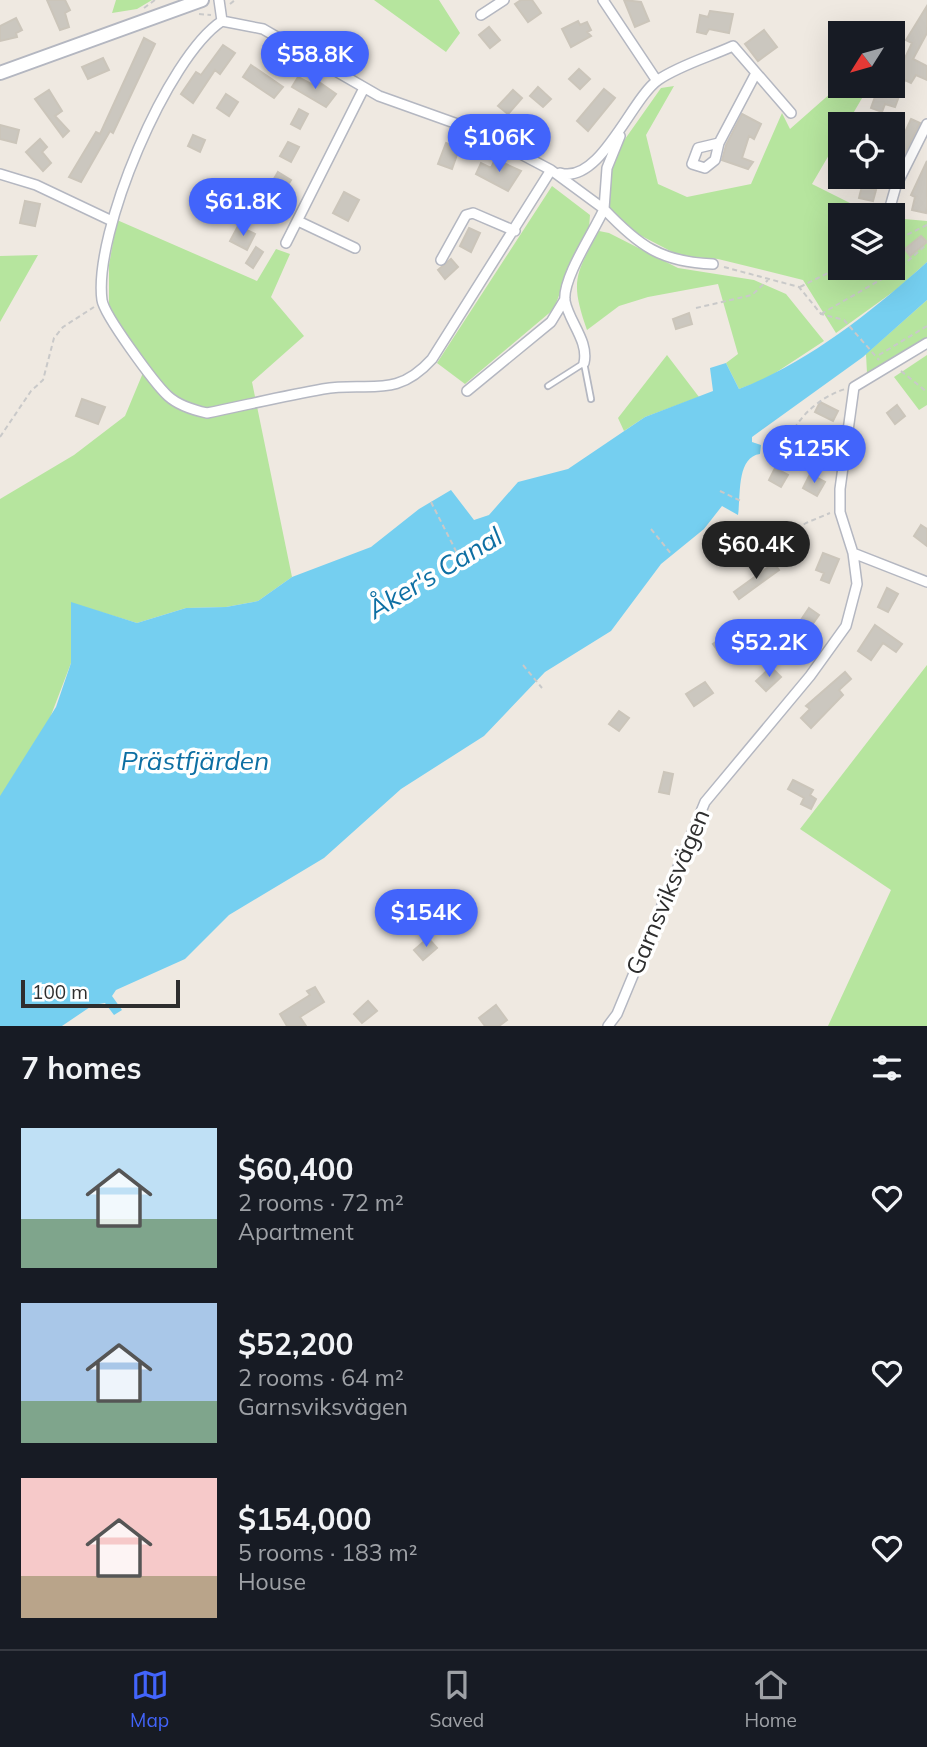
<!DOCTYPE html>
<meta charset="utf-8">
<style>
body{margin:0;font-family:Mulish,sans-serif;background:#242831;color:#f1f3f6;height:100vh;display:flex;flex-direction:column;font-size:26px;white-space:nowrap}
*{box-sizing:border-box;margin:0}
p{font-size:23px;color:#9ea1a6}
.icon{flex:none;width:38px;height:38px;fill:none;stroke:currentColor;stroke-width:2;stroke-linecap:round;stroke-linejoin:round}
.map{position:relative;height:1026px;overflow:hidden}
.sheet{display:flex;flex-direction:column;background:#171b24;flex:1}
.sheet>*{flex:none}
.needle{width:46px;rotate:233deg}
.controls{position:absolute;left:828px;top:21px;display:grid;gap:14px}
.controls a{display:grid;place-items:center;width:77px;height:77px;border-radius:0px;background:#171b24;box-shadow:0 7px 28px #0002;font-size:35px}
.scale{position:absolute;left:21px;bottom:18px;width:159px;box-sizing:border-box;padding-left:7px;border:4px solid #2e2e2e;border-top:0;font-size:19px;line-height:24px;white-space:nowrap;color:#2e2e2e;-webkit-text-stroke:5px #fff;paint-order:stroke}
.price{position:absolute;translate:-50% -60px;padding:0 16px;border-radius:24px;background:#4264fb;color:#fff;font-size:23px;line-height:46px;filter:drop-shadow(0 2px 4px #0008)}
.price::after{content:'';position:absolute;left:50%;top:42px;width:21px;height:16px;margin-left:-10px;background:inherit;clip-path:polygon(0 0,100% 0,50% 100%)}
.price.selected{background:#222;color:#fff}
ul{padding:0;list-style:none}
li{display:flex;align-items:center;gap:21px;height:175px;padding:0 21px}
li span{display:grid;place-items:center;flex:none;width:196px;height:140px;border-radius:0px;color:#555}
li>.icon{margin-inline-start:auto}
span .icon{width:84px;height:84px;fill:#fffc;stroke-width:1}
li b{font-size:30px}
h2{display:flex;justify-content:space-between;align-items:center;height:84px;padding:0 21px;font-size:30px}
.menu{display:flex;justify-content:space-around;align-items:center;height:98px;border-top:2px solid #363941;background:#171b24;font-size:19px;color:#9ea1a6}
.menu a{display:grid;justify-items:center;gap:4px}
.menu .selected{color:#4264fb}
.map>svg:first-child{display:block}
.green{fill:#b6e59e}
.water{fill:#75cff0}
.building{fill:#cbc7bf;stroke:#cbc5ba;stroke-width:2}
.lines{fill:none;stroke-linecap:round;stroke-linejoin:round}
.lane-casing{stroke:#b4b7c1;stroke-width:8}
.street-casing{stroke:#b4b7c1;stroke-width:12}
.secondary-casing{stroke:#b4b7c1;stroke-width:16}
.path{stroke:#c9c9c9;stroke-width:2;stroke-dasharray:5 3.5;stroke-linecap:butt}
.lane{stroke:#fff;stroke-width:4.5}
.street{stroke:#fff;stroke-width:9}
.secondary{stroke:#fff;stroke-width:12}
.labels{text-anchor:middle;stroke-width:7;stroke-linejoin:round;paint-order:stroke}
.street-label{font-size:24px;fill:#2e2e2e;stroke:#fff}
.water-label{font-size:26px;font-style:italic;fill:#0d6fa3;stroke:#fff}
</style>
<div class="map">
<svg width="927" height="1026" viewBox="0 0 927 1026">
<rect width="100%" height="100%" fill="#efe9e1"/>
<!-- green -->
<path class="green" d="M116,0H152L137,9L112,13Z
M374,0H439L460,33L446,52Z
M840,85L869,86L847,124H840V136L812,184L874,215H840V268H892L893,218L927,221V262L897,289L836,333L803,280L718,259L680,256L609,219L606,166L661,88L674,86L646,135L658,184L687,197L751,184L782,113L790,129Z
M552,186L590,215L589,228L569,268L554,309L465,384L437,363Z
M117,220L257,281L276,249L290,254L271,297L304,336L252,382L292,577L258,601L226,607L186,608L137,623L71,603V663L0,849V499L74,455L125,416L145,368L109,306V265Z
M599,231L609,233L678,268L754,280L786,294L824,341L766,379L739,389L726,363L738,354L718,284L648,297L619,306L587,330C570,281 575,275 599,231Z
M38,255L0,322V256Z
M927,300V337L867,373L866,354Z
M667,355L699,397L645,417L624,431L618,418Z
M927,355V405L919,410L894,377Z
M927,665V1026H828L891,890L800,829Z"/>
<!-- water -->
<path class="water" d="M927,262V300L863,357L752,437V442L761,445L760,454C736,457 741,497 738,515L722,506L704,529L661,564L611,631L545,672L484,736L401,789L324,858L229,915L185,959L116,990L112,996L122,1010L114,1015L105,1003L93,1005L62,1026H0V796L56,707L71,663V602L137,623L186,608L226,607L258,601L292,577L371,547L419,509L451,490L474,520L489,515L518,482L568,469L645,417L713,391L710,368L726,363L739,389C807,363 873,311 927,262Z"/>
<!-- building -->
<path class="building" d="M47,0H65L70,10L65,13L69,27L60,30Z
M521,0H532L541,13L528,22L515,4Z
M624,0L641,2L649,21L635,27Z
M927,6V33L913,59L927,66V80L916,75L911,83L905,80L895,107L885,104L882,112L871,108L879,86L889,88L892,86L912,43L906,40Z
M710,11L733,14L729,33L709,29L706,34L697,32L700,15L708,17Z
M16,18L22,30L16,33L17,37L0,41V26Z
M578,21L580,25L587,22L591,30L587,32L591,36L571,47L562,29Z
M489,27L500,40L490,48L479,35Z
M764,30L777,47L758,61L745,44Z
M144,38L155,44L113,133L110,131L81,182L69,177L96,132L100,134Z
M223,45L235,53L220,74L215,70L193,103L181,94L196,72L201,75Z
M103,58L109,70L88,79L82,67Z
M251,65L283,87L274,98L243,77Z
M579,69L590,79L580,89L569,79Z
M298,77L313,85L316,80L336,94L326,107L292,87Z
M538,87L551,99L543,107L530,96Z
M604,89L615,98L588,131L577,121Z
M49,90L62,111L55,116L69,131L63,137L35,99Z
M513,90L522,98L508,114L498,106Z
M226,94L238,102L229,116L217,108Z
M299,109L308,114L300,129L291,124Z
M742,114L761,124L754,139L749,136L742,158L753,162L748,169L722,160L726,145Z
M911,119L920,123L901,161L892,156V147L897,137L902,139Z
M0,125L19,130L16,143L0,139Z
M193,135L205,140L200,152L188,146Z
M40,139L47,147L42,152L51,163L43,171L26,152Z
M288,142L299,147L291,162L280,156Z
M446,143L459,149L452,169L438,164Z
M495,159L521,171L508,191L476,174L481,163L491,168Z
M927,161V208L926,213L912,210L915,197L911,195Z
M278,172L291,180L270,213L258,206Z
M831,177H864L861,188L831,179Z
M862,186L876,190L873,201L859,198Z
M344,192L359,200L348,221L333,213Z
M25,201L40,204L35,226L20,223Z
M238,226L255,234L247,250L230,241Z
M469,228L480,233L471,252L460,246Z
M921,236L927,242L910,256L905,249Z
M256,247L263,252L253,268L246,263Z
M451,259L458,267L445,279L438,270Z
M689,313L692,324L676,329L673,319Z
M82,399L105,407L98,424L76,416Z
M820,402L838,411L833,421L815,412Z
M897,405L905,416L895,424L887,413Z
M775,468L788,475L781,487L769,480Z
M810,474L825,482L817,496L803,488Z
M921,525L927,529V546L914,536Z
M823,553L839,559L829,583L821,580L824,573L816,570Z
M774,563L779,570L739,599L734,592Z
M887,588L898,594L888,612L878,607Z
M809,608L819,615L807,632L797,626Z
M875,625L902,644L896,652L883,643L871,660L858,651Z
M737,627L744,637L720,654L713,644Z
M771,667L781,677L766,691L756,681Z
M845,672L851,679L839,690L843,695L811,728L801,718L810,709L806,706Z
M705,682L713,693L694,706L686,694Z
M619,711L629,718L619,731L609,724Z
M664,772L673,774L669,794L659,792Z
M793,780L813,790L810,795L816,799L811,809L801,804L804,798L788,789Z
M428,938L437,948L423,960L414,950Z
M315,987L324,1002L300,1017L306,1026H287L280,1014L310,995L307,991Z
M368,1001L377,1011L362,1023L354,1014Z
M496,1005L507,1020L499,1026H485L479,1018Z"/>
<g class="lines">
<!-- lane casing -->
<g class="lane-casing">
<path id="lane" d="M548,386L584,363L591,399"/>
</g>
<!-- street casing -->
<g class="street-casing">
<path id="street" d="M219,0L222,21
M603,0L657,81
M481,15L504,0
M222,21C167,57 93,234 102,300C104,315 155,384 168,396C179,406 193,410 207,413C246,405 284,396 323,389C369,381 395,400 432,359L551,170
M222,21L263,29L379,96L477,131L551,170L604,209C595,230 562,278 565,301C569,322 589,341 584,363
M620,136L607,168L604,209C639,246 661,262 713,264
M719,143L715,160L705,168L692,164L698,148L719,143L756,73
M560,173C600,185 631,99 658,80C680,65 709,57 733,46L791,113
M0,174L36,185L112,221
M890,207L896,186L927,124
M298,221L355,248
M286,243L364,88
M441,260L466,215L473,213L515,231
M467,391L551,322L565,299
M853,553L927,582
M608,1026L617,1014L705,802L810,676L846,626L857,584L853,553L840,512V489L854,387L927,343"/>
</g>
<!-- secondary casing -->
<g class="secondary-casing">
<path id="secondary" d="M0,73L202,0"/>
</g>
<!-- path -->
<path class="path" d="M230,4L235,0
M144,8L155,0
M199,14L211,15
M892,242L927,225
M724,267L799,287L821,314L844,320L879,360
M800,287L840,267
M696,308L752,295L768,280
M821,314L899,269L927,244
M879,355L927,326
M901,371L927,392
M0,437L31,391L43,380L54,338L63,327L94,307
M782,460C789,426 812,400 845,389
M720,491L741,501
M431,502L457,553
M651,529L672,555
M747,562L806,523L830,513
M523,665L542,688"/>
<!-- lane -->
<use href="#lane" class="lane"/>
<!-- street -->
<use href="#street" class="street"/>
<!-- secondary -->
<use href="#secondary" class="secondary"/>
</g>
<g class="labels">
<!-- street labels -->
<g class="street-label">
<text transform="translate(668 892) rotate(-67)" y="8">Garnsviksvägen</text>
</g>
<!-- water labels -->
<g class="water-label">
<text transform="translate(435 573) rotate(-31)" y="9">Åker's Canal</text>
<text x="195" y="770">Prästfjärden</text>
</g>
</g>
</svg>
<div class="controls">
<a><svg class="needle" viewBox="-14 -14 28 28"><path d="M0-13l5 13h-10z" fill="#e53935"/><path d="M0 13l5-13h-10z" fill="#9ea1a6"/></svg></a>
<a><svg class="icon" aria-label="locate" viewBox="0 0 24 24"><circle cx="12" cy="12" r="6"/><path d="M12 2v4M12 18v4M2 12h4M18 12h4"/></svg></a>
<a><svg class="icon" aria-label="layers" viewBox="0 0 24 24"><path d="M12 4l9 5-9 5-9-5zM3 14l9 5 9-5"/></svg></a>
</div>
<div class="scale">100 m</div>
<b class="price" style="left:315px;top:91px">$58.8K</b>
<b class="price" style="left:499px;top:174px">$106K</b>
<b class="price" style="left:243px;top:238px">$61.8K</b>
<b class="price" style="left:814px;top:485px">$125K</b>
<b class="price selected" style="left:756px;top:581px">$60.4K</b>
<b class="price" style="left:769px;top:679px">$52.2K</b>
<b class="price" style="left:426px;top:949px">$154K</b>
</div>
<section class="sheet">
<h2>7 homes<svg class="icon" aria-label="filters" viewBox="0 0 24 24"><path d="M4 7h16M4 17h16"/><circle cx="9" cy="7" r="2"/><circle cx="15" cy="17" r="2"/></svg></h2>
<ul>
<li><span style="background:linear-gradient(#bfe0f5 65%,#7fa58c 0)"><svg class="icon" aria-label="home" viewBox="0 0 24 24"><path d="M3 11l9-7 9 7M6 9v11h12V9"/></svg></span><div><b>$60,400</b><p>2 rooms · 72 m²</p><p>Apartment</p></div><svg class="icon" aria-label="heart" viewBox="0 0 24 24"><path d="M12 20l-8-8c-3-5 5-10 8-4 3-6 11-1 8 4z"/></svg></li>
<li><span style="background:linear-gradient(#a9c7e8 70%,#7fa58c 0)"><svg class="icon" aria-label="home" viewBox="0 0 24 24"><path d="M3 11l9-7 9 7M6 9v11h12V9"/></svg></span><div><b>$52,200</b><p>2 rooms · 64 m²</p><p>Garnsviksvägen</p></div><svg class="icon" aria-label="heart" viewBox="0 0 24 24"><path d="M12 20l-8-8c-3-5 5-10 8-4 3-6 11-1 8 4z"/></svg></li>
<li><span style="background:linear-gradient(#f6c9c9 70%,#b9a48a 0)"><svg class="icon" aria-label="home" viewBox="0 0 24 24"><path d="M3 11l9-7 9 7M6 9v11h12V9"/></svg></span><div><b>$154,000</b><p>5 rooms · 183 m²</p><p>House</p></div><svg class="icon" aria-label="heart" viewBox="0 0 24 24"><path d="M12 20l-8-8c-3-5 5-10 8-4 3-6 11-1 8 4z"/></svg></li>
</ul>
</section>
<nav class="menu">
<a class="selected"><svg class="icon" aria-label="map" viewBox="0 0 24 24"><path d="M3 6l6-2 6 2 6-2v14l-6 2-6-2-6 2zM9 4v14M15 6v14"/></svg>Map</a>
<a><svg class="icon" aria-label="saved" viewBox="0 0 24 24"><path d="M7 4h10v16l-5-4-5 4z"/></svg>Saved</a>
<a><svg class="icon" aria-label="home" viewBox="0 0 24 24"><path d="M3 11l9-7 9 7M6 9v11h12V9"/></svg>Home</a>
</nav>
